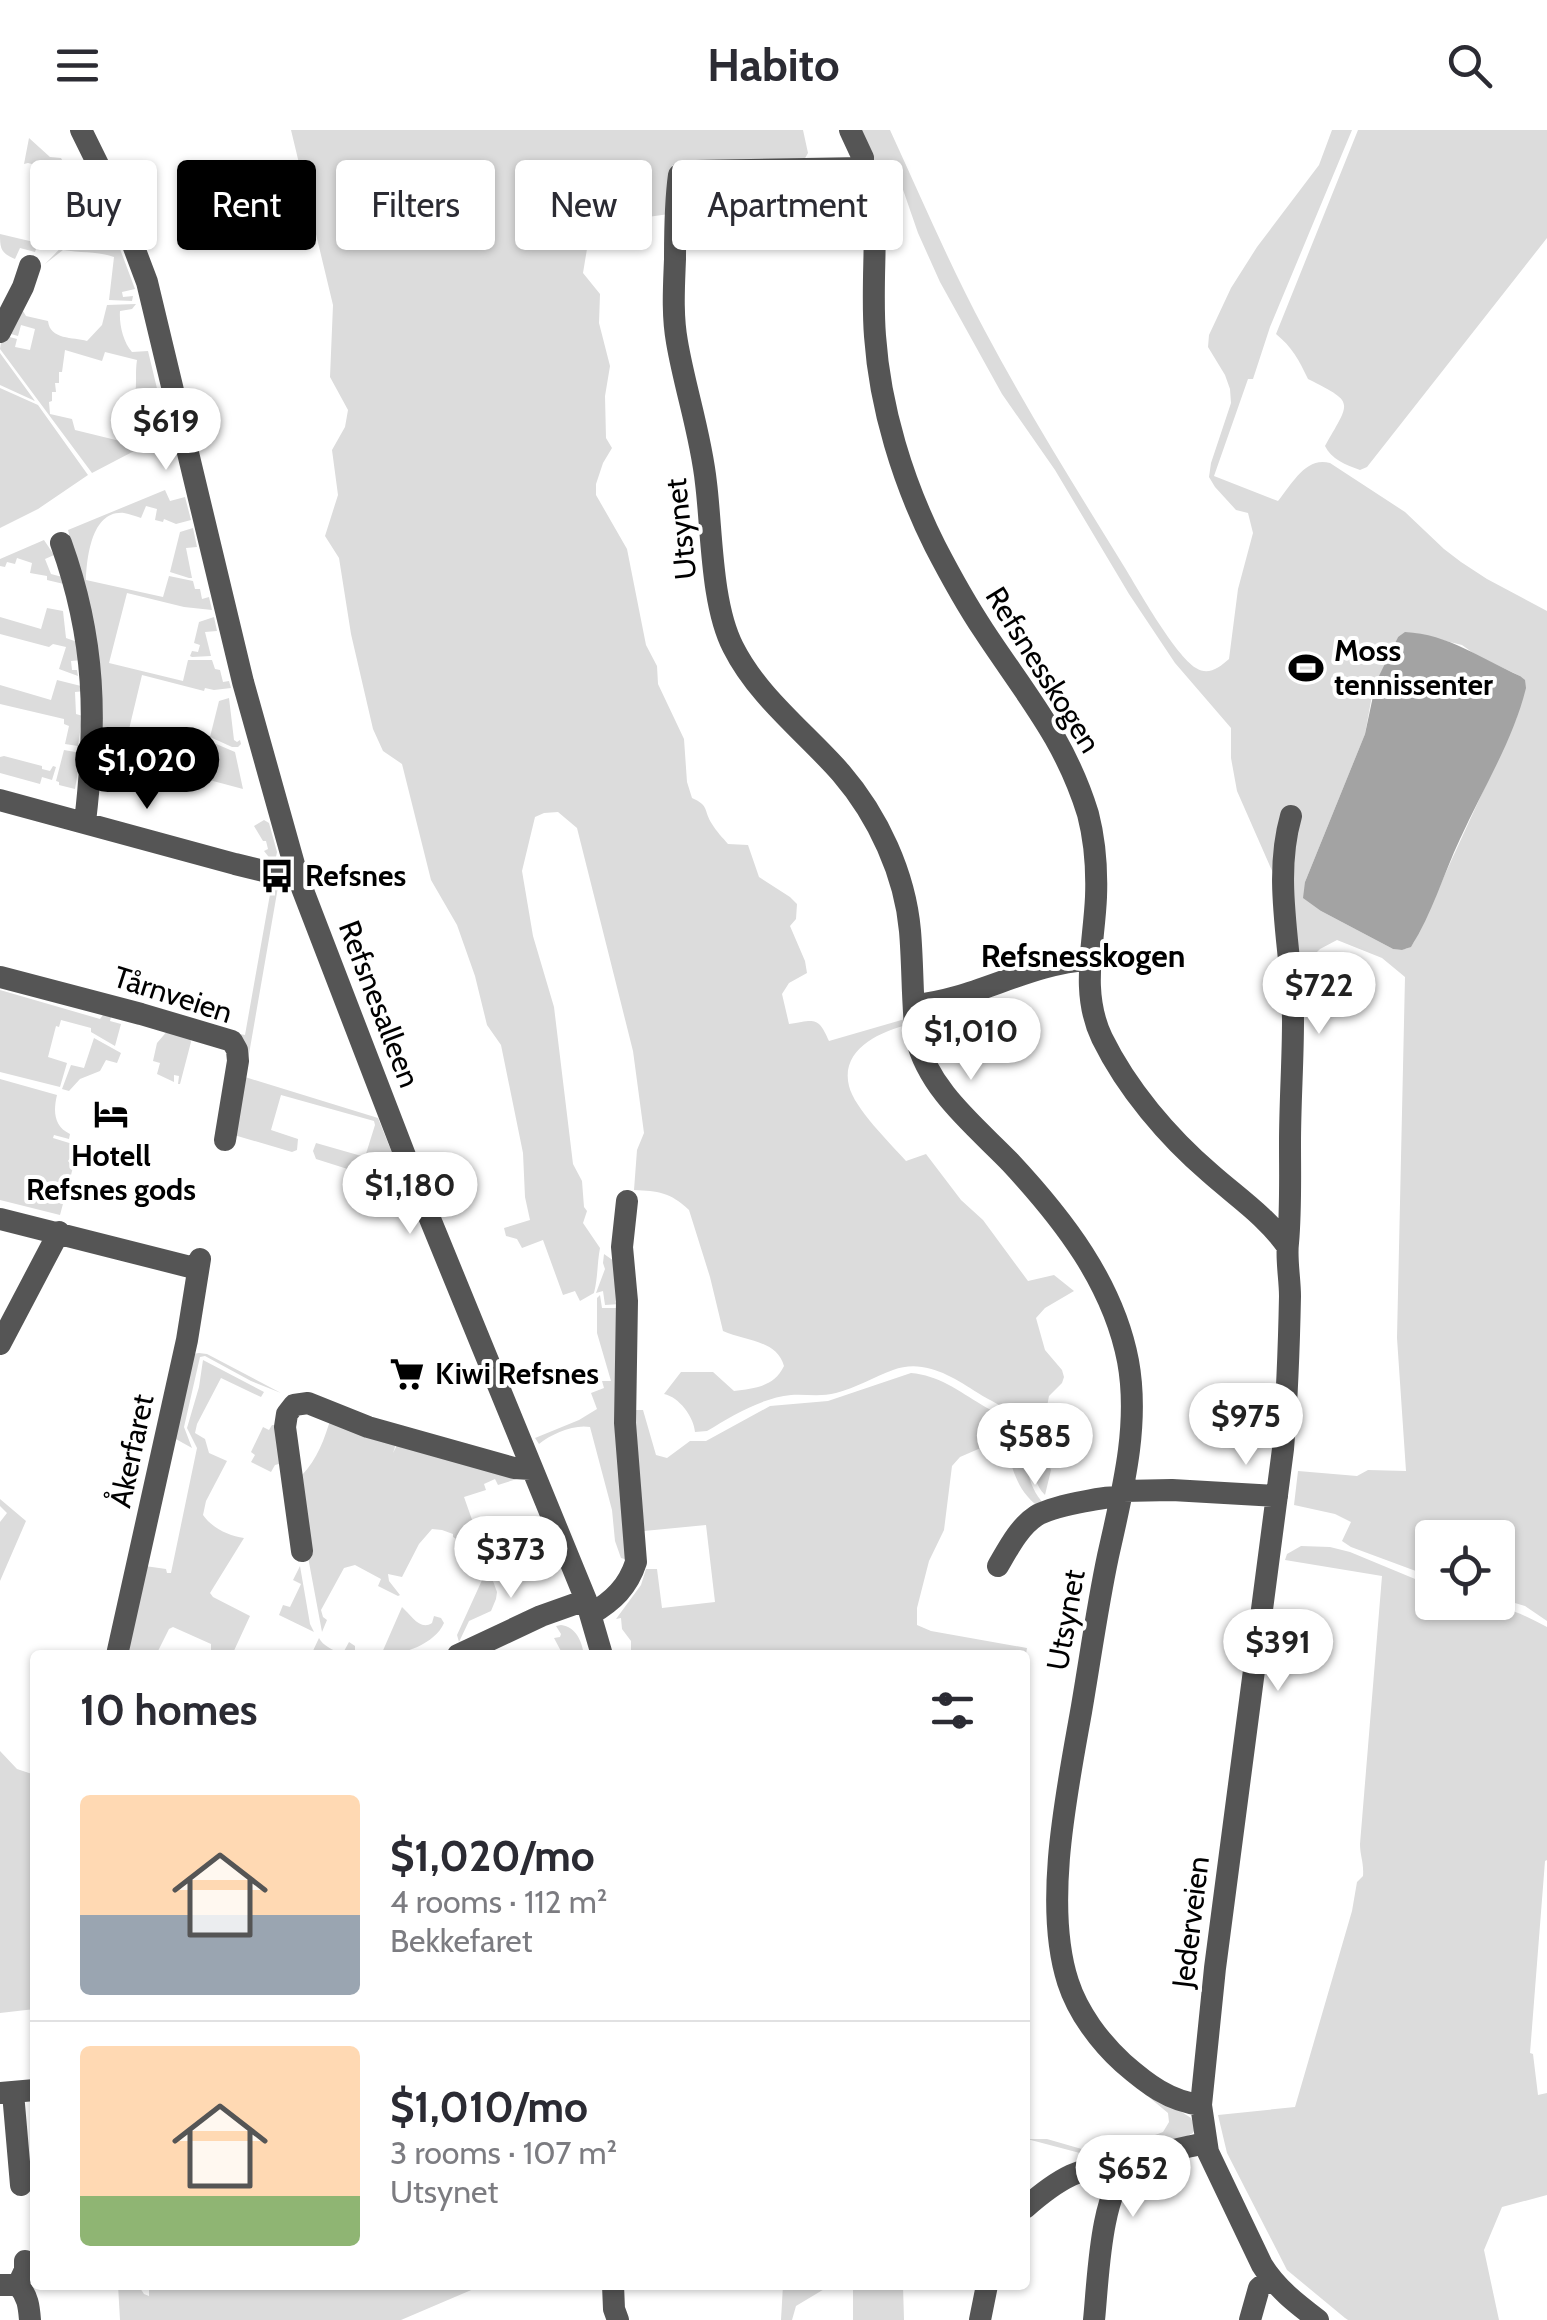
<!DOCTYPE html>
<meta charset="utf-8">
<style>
body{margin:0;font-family:Cabin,sans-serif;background:#f7f7f7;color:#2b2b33;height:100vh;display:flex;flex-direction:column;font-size:38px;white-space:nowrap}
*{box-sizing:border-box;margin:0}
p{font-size:32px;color:#7c7c81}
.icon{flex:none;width:55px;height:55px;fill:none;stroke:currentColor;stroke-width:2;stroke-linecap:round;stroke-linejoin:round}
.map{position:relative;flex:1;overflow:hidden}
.panel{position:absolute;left:30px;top:1520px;width:1000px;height:640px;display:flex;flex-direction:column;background:#fff;border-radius:10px;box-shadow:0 2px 8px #0004}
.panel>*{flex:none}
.banner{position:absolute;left:30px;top:30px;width:1000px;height:90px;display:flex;gap:20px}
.fabs{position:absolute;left:1415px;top:1390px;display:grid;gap:20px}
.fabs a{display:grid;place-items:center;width:100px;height:100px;border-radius:10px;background:#fff;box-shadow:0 2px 8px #0004;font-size:50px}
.price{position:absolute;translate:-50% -85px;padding:0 22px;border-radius:35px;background:#fff;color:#222;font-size:32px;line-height:65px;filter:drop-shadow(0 2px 5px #0008)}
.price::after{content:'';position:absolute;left:50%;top:60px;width:30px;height:22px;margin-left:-15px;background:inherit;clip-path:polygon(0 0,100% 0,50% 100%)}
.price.on{background:#000;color:#fff}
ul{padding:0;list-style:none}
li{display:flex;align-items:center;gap:30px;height:250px;padding:0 50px}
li+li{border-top:2px solid #e1e1e2}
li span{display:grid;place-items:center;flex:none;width:280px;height:200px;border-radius:10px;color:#555}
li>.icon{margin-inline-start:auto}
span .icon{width:120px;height:120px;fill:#fffc;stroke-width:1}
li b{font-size:42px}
h2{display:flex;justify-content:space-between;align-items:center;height:120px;padding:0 50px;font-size:42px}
.chip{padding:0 35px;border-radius:10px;background:#fff;box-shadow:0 2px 8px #0004;font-size:35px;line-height:90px}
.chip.on{background:#000;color:#fff}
header{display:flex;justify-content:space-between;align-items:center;height:130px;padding:0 50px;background:#fff;font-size:45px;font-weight:700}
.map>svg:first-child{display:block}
.green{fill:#dcdcdc;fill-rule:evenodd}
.water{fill:#a3a3a3}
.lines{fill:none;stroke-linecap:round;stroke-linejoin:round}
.minor{stroke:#555;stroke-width:22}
.labels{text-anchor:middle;stroke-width:8;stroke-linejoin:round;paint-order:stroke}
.street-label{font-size:30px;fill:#000;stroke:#fff}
.poi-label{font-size:30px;font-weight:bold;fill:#000;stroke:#fff;text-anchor:start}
.neighbourhood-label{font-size:32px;font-weight:bold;fill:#000;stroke:#fff}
</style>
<header><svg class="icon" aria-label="menu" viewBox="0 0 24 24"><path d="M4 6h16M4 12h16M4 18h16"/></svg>Habito<svg class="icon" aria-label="search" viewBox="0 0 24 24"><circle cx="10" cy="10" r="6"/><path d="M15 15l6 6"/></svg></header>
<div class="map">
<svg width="1547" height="2190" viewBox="0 0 1547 2190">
<rect width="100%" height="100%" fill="#fff"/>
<!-- green -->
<path class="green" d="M291,0H803L808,23L804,30L788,35H672L669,84L591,95L583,143L600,164L599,193L610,236L605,266L606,308L612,318L603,333L596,354V365L627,419L646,515L657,536L658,554L684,609L687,652L692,668C710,676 703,680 712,694C716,701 723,708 728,714L748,715L759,747L790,767L797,774L796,789L790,796L805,831L807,843L789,853L782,864L789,894C815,890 818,886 829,911L905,889L907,895C879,902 840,920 849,956C854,978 891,1014 906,1031L926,1024L961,1070L983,1090L1028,1151L1054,1145L1074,1161L1045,1178L1036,1188L1045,1220L1062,1240L1064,1247L1062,1253L1049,1266L1040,1313L1051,1340L1045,1365C1027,1348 1035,1310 1016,1288C1007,1277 990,1271 978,1263C953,1247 924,1228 893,1240C874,1247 856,1258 836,1263C821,1267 806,1264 791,1265C761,1268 732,1286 707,1301L695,1302C694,1287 679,1267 664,1264L681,1242H713L734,1261C755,1258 774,1257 784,1236C777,1210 745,1211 723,1201L710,1147L689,1080C670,1062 658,1061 634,1060L637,1020L644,1003L633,921L577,698L558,682L544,683L535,687L522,741L533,806L554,877L573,1034L582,1051L584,1077L587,1081L583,1093L600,1118C597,1134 598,1147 594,1163L580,1171L575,1161L563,1165L543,1110L522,1118L517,1109L506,1106L504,1098L530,1090L525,1067L523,1023L501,915L487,895L475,846L457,795L431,750L402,634L383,621L373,599L351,504L339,428L325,406L338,365L332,320L345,297L348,280L330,247L333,175Z
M858,0H890C921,67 950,136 985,201C1028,282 1077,360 1125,438C1139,461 1175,525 1196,538C1208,546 1219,538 1229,529L1238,459L1253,403L1248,383L1236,380L1215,357L1209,347L1211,333L1231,273L1230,259L1225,245L1208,217L1209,205L1231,158L1257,117L1319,35L1332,0H1352L1270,197L1253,249H1248L1214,346L1278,371C1292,354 1306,326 1330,333L1405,382L1444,419L1461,432L1487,449L1547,481V1491L1525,1476L1498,1468V1408H1432V1447L1351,1417L1342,1411L1351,1392L1335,1384L1294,1375L1298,1341L1357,1346L1368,1340L1406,1341L1397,1208L1405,847L1382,828L1337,810L1320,819L1303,836L1296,837L1277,752L1237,661L1231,628V598L1175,533L1129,464L1055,340L1002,264L940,152L918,103L900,51H881ZM1413,503L1462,515L1476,525L1520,546L1517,587L1414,812C1409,820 1403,820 1393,819L1321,781L1305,752L1365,604L1373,560L1398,507Z
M1358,0H1547V108L1367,337L1360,340C1346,335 1331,329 1325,316C1351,270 1355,273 1308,249C1299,230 1292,217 1276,204Z
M29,8L50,27L61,28L67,39L82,31L102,72L97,75L101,83L86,90L72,86V82H77L79,74L75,72C79,44 50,38 28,33L24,34Z
M107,84L135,159L122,162L123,167L133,166L132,171L109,170L114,127C97,121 80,123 63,120L45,134L80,98Z
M0,104L38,113L35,122L20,118L15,129C1,123 0,119 0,104Z
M136,174L132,179L120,181C119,194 123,212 132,222L148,221L160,271H140L135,266C137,252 135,242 137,230L105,222L102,231L65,220L62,242H59V253H55L56,262H52V271L49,272L50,284L72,289L75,300L120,311L133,275L140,273L162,277L166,288L155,290L152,278L139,281L147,322L136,320L92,343L0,219L2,205L17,209L15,217L30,220L35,199L21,195L18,206L4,202L23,181L26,186L48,191C50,210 73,207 87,211L102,195L107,175Z
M0,223L35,271L0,255Z
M0,258L38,275L88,345L38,379L0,398Z
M165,360L170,371L185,367L191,390L176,394L164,389L163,392L155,390L157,379L146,376L141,388C135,386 130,384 124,383C92,380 87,426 86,450L163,467L169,446L193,451L195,459H200L202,469L209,467L212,480L184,477L127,463L109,533L183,551L188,530H212L215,539L220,540L223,552L229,551L231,558L214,560L205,558L204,561L142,545L125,616L142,622L144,621L202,635L209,611L235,622L243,659L97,620L83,462L68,400Z
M193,398L197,417L186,418L192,448H189L170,442L180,402Z
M44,410L54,425L45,429L51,444L66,448L68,455L47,450V446L30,443L32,433L17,428L15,434L7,432L5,437L0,436V429Z
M47,478L63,481L66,508L80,513L82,530L71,531L72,540H77L78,546L59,539L66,517L53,514L49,517L0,504V487L41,499Z
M214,487L217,501L205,502L211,526L192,527L190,526L192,521L198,522L200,515L194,513L199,492Z
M57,550L85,557V561L75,562L76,584L86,587L81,595L78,616L65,614L69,596L64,594V589L0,574V555L51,570Z
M229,568L234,610L237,612L240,610L241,614L238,617H232L210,607L219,571Z
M64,620L81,623L75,659L59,655V652L56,651Z
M4,626L42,636V639L50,641L53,636L56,637L52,650L42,647L40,654L0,643V627Z
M264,690L269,693L277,722L275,732L272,731L264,721L268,719L266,711H263L254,696Z
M272,753L278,757L245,947L378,988L402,1048H378L381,1044L387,1043L389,1034L381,1037L376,1048L316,1029L313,1021L316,1013L365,1027L375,995L374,991L281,965L271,1000L298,1009L297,1020L292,1022L234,1005L230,902L245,905Z
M0,860L100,889L103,885L112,883L110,891L121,894L115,916L91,902V898L61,890L59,897L56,896L48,927L67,933L60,957L0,942Z
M169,899L190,906L191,912L180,954H178L179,946L174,945V952L157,944L160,933L153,931L157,913Z
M94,908L121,923L117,933L106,930L100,941L80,949L69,961L62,959L71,935L84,938Z
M0,949L57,965C53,982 54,996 70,1004L69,1009L54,1005L53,1008L79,1016L75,1028H70L68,1031L73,1037L71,1045L65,1047V1052L68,1054L66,1063L62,1062L59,1066L64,1070L60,1085L0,1070Z
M604,1124L614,1131L621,1174L605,1175L603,1161L596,1163L605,1139L603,1133Z
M600,1165L602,1178H621L628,1430L621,1428L615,1411L612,1380L590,1297C574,1294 551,1304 539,1314L535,1308L579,1290L597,1279L591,1263L604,1258L602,1251H611L597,1203V1168Z
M199,1223L207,1224L281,1263L251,1251L205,1226L200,1227L184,1297L192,1318L174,1308L193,1224Z
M203,1230L264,1262L261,1267L221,1248L197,1294L195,1303L205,1309L209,1323L227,1331L206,1371L203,1385C212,1398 229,1406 244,1408L210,1463L213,1467L250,1486L232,1525H211V1514L173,1497L169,1499L156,1525H125L145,1436L166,1439L167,1443H171L197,1318L187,1298L199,1257Z
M911,1243C938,1245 959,1261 982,1275C993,1282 1006,1286 1014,1297C1031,1325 1021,1351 1046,1376L1040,1378C1013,1357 1017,1342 1002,1314L983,1317L960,1327L952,1336L944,1400L929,1431L917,1478V1495L931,1501L1027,1518L1025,1530V1525H627L631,1520V1511L622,1499L621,1488L616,1489L641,1455L646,1439H657L662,1478L715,1472L706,1395L644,1401L634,1280H643L656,1325L667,1328L690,1311H706L770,1276L828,1271Z
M331,1287L397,1311L393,1323L399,1311L517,1349L498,1355L495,1349L484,1354L486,1360L464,1367L488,1435L473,1427L475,1420L470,1418L467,1423L459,1419L460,1411L453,1407V1404L442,1400L432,1399L419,1414L402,1447L388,1444L389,1451L400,1465L398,1466L378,1456L381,1449L355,1435L344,1438L321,1480L323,1487L327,1490L322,1502L308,1427L302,1345C317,1330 325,1308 331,1287Z
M272,1295H279L283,1333L275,1335L271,1342L251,1332L255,1325L251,1322L263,1297L269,1300Z
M0,1369L26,1391L0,1451V1392L7,1383L0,1376Z
M1301,1416L1330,1417L1350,1422L1432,1456V1472C1484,1472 1501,1472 1547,1497V1730L1545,1731L1530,1923L1533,1924L1538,1965L1547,1963V2065L1502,2077L1484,2120L1499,2190H1348L1345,2188L1287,2140L1227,2023L1218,1985L1295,1977L1352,1781L1357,1752L1363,1746C1364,1732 1360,1726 1360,1714L1382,1446L1285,1430L1287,1424Z
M300,1436L310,1494L314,1502L279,1485L283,1475L290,1477L301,1454L293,1450Z
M488,1437L497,1462L496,1469L491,1481L469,1491L459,1512L457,1505Z
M402,1477C411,1485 420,1501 432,1493L434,1486L441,1488L444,1493C435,1514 403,1525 381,1525Z
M561,1495C576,1497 582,1511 584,1525H563L554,1508L560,1507L561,1504L556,1496Z
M319,1508C322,1515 335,1522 343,1523L349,1512L355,1516V1520L369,1525H311Z
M0,1621L17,1639L35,1645V1879L0,1883Z
M1115,1939L1191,1988L1195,1998L1193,2003L1167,2017L1137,2025L1110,2020L1095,2027L1027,2009H1047L1092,2022L1142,2010L1163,2002L1169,1992L1168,1983Z
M118,2155H138L144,2164L149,2166V2155H483L401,2190H120Z
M783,2155H831L796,2176L792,2190H781Z
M853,2155H903L904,2190H853Z"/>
<!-- water -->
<path class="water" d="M1405,502C1448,504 1482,529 1520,546L1525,550L1526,558C1513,611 1482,660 1460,709C1443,745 1432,784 1411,817L1402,820L1393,819L1321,781L1303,768L1305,752L1365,604L1376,552L1398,507Z"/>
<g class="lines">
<!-- minor -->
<path class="minor" d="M81,0L118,75L147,152L243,552L297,745L419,1062L586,1470L602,1525
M850,0L863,28V38L870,45L873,55C878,105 871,156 875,206C880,278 903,352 935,416C950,445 966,474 984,501C1026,565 1065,609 1088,684C1095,711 1097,740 1096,767C1094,815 1080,862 1102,908C1127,959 1168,1007 1210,1043C1237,1067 1266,1086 1287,1116
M863,38L696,41L682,42L679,45C675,73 675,101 675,129C674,156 672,184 677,212C685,259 701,305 706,353C712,401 711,474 733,517C758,567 805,602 841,643C878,686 905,744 910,801C913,836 912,871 916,907C928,959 974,995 1010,1032C1063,1089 1113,1153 1128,1231C1140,1296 1122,1363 1108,1426C1097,1478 1090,1530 1081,1582C1067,1661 1043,1775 1068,1852C1078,1883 1100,1912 1123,1933C1147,1954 1169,1971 1201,1975
M0,202L23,157L30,136
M61,413C96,510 97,591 85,692
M0,670L235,734L280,745H297
M1291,686C1272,752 1293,823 1293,891C1293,932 1290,972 1290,1013C1290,1047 1291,1079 1288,1113C1286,1129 1290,1149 1290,1166C1289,1217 1287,1268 1283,1319L1215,1838L1201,1975L1208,2022L1262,2135C1276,2158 1297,2174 1318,2190
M0,847L141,884L232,911L237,920L238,931L225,1010
M914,875C975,870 1028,833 1089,830
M0,1089L198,1139
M0,1214L59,1102
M1123,1361L1172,1360L1277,1366
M302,1421L285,1297L287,1284L294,1275L308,1273L368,1297L514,1338L531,1339
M998,1436C1008,1419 1019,1397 1036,1386C1050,1377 1104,1366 1121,1367
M591,1484C613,1471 628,1457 636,1432L625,1293L627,1171L622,1117L627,1071
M117,1525L187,1210L200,1129
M458,1525L541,1486L586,1470
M0,1963L35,1960
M13,1963L21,2055
M1025,2078C1052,2054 1088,2027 1125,2041
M0,2155H18C28,2166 29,2177 30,2190
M18,2155L25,2140V2131
M613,2155L614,2179L618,2190
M980,2190L987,2155
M1094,2190C1098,2153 1100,2059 1130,2038C1150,2023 1181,2019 1205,2013
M1250,2190L1259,2158L1270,2149"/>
</g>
<!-- icons -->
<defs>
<g id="stadium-bare" transform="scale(2.7)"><path d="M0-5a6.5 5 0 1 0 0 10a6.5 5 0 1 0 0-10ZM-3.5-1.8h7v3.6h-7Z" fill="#000" stroke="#fff" stroke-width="2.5" paint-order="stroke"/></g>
<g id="bus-bare" transform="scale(2.7)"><path d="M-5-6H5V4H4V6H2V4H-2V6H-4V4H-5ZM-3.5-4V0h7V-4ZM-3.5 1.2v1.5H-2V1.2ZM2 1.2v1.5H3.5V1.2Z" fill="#000" stroke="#fff" stroke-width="2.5" paint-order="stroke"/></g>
<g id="hotel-bare" transform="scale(2.7)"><path d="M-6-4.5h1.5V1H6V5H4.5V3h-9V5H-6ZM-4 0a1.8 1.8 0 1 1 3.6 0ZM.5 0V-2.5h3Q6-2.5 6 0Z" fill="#000" stroke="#fff" stroke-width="2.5" paint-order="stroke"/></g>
<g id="supermarket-bare" transform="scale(2.7)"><path d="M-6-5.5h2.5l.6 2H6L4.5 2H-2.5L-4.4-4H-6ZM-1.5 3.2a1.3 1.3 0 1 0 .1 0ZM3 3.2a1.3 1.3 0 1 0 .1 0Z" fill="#000" stroke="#fff" stroke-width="2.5" paint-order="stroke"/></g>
</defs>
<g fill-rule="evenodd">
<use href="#stadium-bare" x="1306" y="538"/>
<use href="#bus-bare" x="277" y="746"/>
<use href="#hotel-bare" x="111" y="984"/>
<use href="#supermarket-bare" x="407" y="1244"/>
</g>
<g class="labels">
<!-- street labels -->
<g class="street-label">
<text transform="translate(681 399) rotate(-96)" y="10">Utsynet</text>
<text transform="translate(1043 540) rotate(58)" y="10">Refsnesskogen</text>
<text transform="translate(173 865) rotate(18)" y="10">Tårnveien</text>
<text transform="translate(379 874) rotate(69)" y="10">Refsnesalleen</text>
<text transform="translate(132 1321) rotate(-78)" y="10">Åkerfaret</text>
<text transform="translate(1066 1490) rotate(-80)" y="10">Utsynet</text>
<text transform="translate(1191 1792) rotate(-83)" y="10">Jederveien</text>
</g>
<!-- poi labels -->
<g class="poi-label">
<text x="1334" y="531">Moss<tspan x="1334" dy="34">tennissenter</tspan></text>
<text x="305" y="756">Refsnes</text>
<text x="111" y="1036" text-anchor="middle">Hotell<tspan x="111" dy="34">Refsnes gods</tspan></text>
<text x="435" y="1254">Kiwi Refsnes</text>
</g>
<!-- neighbourhood labels -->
<g class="neighbourhood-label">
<text x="1083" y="837">Refsnesskogen</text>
</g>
</g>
</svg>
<div class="fabs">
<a><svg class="icon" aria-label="locate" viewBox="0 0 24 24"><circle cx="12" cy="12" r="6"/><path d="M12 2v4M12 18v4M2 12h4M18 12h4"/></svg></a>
</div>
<b class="price" style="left:166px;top:343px">$619</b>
<b class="price on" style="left:147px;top:682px">$1,020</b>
<b class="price" style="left:1319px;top:907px">$722</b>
<b class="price" style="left:971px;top:953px">$1,010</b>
<b class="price" style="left:410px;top:1107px">$1,180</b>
<b class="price" style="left:1246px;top:1338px">$975</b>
<b class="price" style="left:1035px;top:1358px">$585</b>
<b class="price" style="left:511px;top:1471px">$373</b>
<b class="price" style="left:1278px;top:1564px">$391</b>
<b class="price" style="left:1133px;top:2090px">$652</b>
<div class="banner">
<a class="chip">Buy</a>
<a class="chip on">Rent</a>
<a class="chip">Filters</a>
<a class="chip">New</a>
<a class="chip">Apartment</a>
</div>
<section class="panel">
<h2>10 homes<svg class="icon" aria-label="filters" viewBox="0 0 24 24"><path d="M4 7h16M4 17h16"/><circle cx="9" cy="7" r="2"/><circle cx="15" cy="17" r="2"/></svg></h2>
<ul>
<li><span style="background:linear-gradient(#ffd9b3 60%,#9aa5b1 0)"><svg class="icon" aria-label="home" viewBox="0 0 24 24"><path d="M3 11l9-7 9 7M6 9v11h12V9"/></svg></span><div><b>$1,020/mo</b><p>4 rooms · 112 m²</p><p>Bekkefaret</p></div></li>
<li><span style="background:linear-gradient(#ffd9b3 75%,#8fb573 0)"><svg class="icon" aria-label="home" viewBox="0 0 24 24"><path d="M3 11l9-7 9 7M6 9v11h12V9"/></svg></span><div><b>$1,010/mo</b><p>3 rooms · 107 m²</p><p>Utsynet</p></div></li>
</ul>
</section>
</div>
